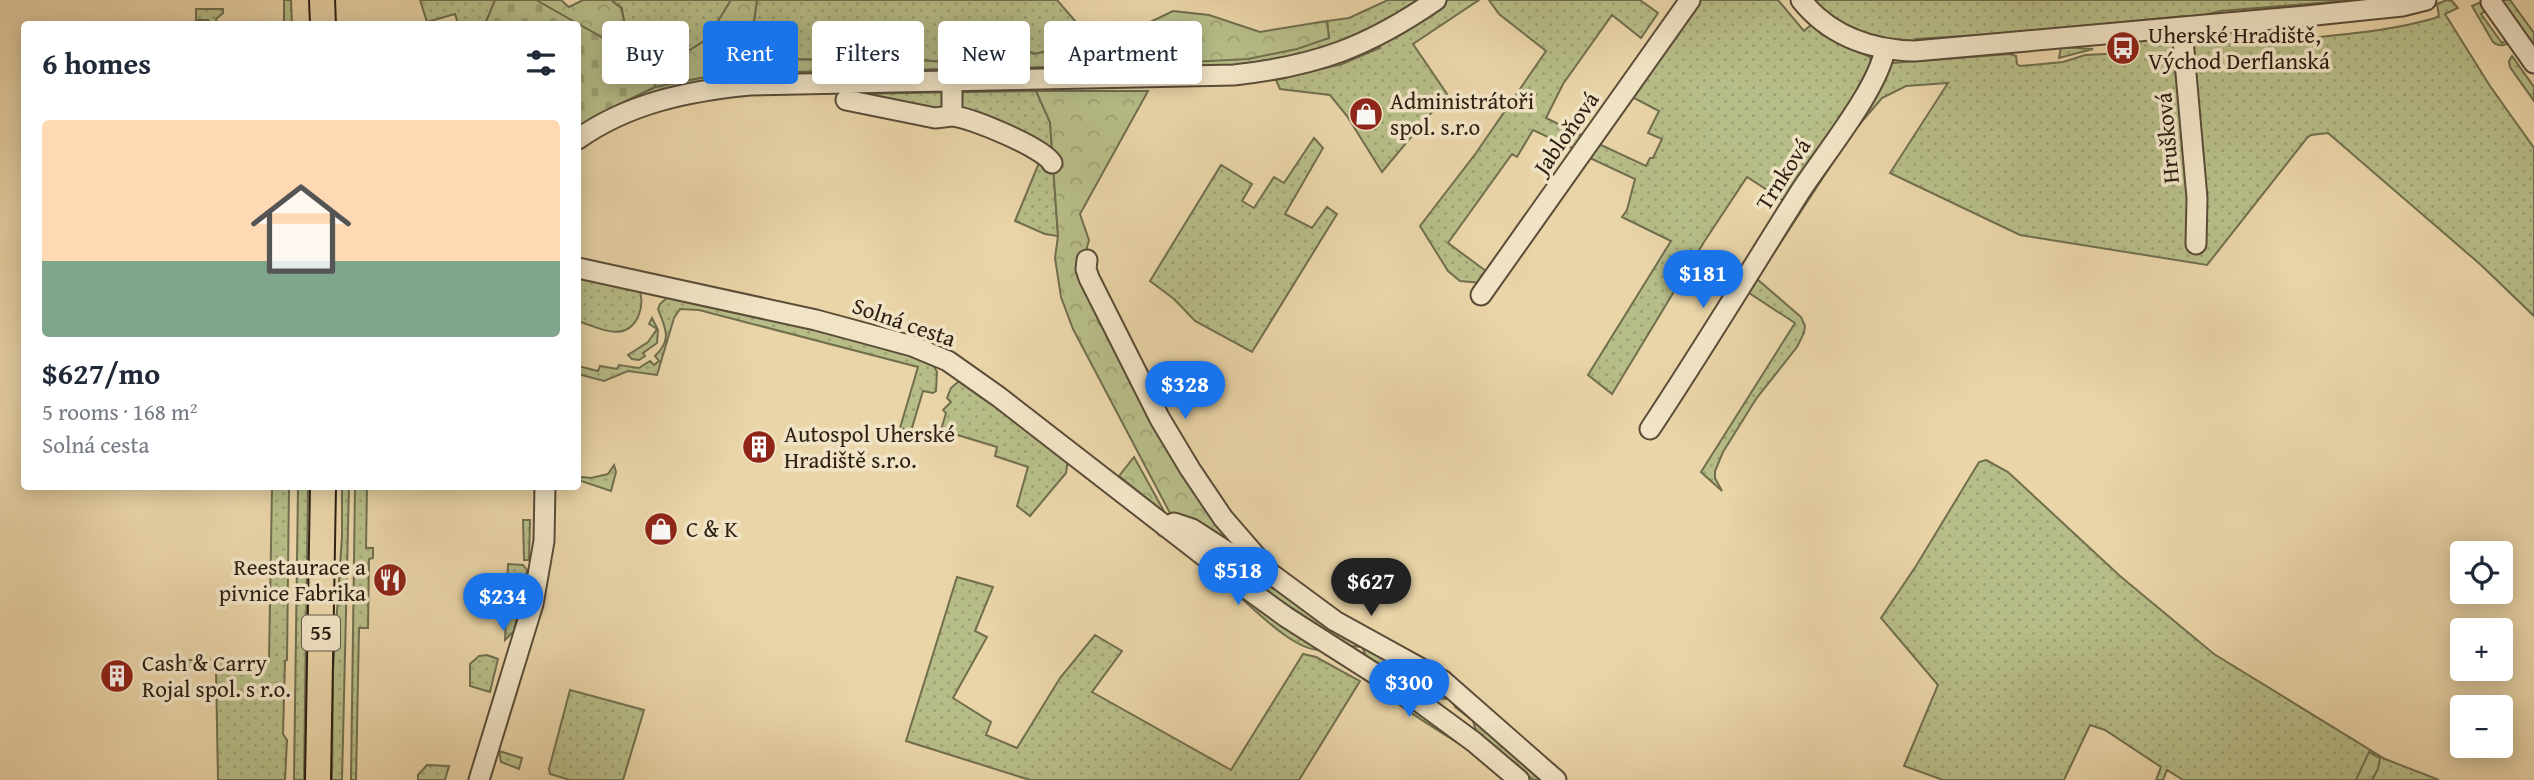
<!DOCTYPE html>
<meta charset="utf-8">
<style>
body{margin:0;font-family:"Gentium Book Plus",serif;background:#f2f2f3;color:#1f2937;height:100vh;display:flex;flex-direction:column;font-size:26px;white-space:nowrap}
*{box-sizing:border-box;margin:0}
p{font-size:23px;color:#747a83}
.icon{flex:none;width:38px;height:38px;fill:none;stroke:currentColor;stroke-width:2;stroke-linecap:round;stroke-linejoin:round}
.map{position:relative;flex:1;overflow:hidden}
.side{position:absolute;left:21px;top:21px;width:560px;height:469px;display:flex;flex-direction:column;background:#fff;border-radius:7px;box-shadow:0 4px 18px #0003}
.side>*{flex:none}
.top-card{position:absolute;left:602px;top:21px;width:665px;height:63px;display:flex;gap:14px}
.buttons{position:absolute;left:2450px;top:541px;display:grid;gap:14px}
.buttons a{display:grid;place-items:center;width:63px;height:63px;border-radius:7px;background:#fff;box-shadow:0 4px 18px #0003;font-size:35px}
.price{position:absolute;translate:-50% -60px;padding:0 16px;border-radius:24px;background:#1a73e8;color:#fff;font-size:23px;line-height:46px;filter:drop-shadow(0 2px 4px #0008)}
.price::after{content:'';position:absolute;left:50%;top:42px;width:21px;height:16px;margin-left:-10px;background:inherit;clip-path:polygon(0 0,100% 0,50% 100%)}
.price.on{background:#222;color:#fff}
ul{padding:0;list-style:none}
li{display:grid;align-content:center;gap:14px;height:371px;padding:0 21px}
li span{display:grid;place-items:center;height:217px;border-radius:7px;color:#555}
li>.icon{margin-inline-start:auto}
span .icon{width:126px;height:126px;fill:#fffc;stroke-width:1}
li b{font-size:30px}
h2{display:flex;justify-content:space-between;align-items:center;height:84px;padding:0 21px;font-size:30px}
.pill{padding:0 24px;border-radius:7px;background:#fff;box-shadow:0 4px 18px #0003;font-size:24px;line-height:63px}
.pill.on{background:#1a73e8;color:#fff}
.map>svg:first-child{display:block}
.grass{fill:url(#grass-dots);stroke:#716e4e;stroke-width:2}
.forest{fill:url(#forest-crowns);stroke:#716e4e;stroke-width:2}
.cemetery{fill:url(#cemetery-stones);stroke:#716e4e;stroke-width:2}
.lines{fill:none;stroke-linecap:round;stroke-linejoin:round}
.minor-casing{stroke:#5b4c38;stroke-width:23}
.major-casing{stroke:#2b1f13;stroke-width:28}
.minor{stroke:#f1e4c6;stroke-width:19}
.major{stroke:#ead5a8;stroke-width:24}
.labels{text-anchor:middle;stroke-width:7;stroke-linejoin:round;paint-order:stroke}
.shield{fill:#f1e4c6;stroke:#665a49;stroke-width:2}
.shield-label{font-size:21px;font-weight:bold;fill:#2b1f13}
.poi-label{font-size:23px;fill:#2b1f13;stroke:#f1e4c6;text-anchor:start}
.street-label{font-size:23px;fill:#2b1f13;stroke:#f1e4c6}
</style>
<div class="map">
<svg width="2534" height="780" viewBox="0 0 2534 780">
<defs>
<pattern id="grass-dots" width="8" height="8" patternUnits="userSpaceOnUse" patternTransform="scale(1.75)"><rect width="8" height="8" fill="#b7bd88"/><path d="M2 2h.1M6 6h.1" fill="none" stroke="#9ea274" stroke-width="1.8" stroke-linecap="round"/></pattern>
<pattern id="forest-crowns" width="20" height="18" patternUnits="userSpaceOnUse" patternTransform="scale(1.75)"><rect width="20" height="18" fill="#b7bd88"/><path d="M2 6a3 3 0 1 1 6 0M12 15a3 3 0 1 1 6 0" fill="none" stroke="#9ea274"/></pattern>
<pattern id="cemetery-stones" width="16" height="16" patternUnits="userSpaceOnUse" patternTransform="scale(1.75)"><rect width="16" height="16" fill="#b7bd88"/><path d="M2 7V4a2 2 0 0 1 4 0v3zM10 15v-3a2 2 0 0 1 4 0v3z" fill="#9ea274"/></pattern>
</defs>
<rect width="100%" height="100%" fill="#ead5a8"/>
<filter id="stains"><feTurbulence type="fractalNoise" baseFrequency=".00286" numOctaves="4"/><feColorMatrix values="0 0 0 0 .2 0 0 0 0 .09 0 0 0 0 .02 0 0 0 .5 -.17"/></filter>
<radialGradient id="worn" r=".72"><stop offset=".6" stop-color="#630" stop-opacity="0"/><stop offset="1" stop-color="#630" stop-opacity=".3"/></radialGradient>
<!-- grass -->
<path class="grass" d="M284,0H291L292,24H284Z
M420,0H496L485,24H458L455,14L427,22Z
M611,0H731C724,12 717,27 708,37C686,62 646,63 628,34C624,28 623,16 622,8Z
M757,0H1057L1101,51L1097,55C1066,52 1013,59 989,43L968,60L945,62L904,59L874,61L780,59L761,42L757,32L754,21Z
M1388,0H1423L1366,33L1306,54L1235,68L964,74L959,69L1191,63L1329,38L1327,21L1349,18Z
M1448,0H1479L1413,44L1447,94L1382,172L1347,116L1330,95L1280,89L1276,80L1342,64L1380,48L1379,44Z
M1489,0H1640L1658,13L1641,38L1612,15L1563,84L1546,118L1583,136L1574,149L1533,130L1517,157L1512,154L1448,243L1486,271L1482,275L1486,278L1482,283L1460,281L1448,271L1420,226L1476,153L1546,51L1499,14Z
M1698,0H1778L1804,31L1813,23L1821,34L1870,57L1871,63L1848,107L1784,201L1747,177L1704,242L1612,394L1588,375L1671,241L1622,217L1627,210L1635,179L1590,158L1599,144L1646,166L1650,158H1653L1662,139L1648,133L1659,111L1630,96Z
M1812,0H2357L2220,11L2185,20L2184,16L2011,33L1916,39L1915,42L1880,41L1837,22Z
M2447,0L2452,1L2458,8L2445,14L2490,86L2534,148V316L2481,265L2328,133L2311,135L2307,138L2207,265L2020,235L1890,173L1948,83L1906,86L1882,98L1852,133L1757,279L1801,317L1805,326L1804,333L1797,347L1756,399L1723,452L1715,471V478L1722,491L1701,472L1795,323L1743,289L1892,63L2010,54L2016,56L2017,64L2020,66L2063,62L2085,55L2125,53L2133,48L2132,44L2148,39L2219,32L2221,44L2289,37V28L2298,27L2299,39C2345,34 2391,31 2435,18L2439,16L2437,4Z
M2502,0H2510L2534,33V53L2499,5Z
M2484,1L2491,7L2481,14L2502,43L2512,37L2514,40C2507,45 2500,48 2493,42L2472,6Z
M196,9H223V13L216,19L217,22L211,23L208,20H196Z
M2061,47L2093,49L2059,58Z
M2512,56L2534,87V101L2510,67L2509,61Z
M945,69L943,74L765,77L581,128L611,108L655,87L700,78L743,73Z
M1036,91L1050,122L1052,150L933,113L845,94Z
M1314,138L1323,148L1285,214L1312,228L1327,207L1337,214L1252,352L1195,321L1174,299L1150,281L1221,165L1252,184L1242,201L1254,208L1274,177L1284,183Z
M1041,158L1053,164L1058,236L1045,234L1015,221Z
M578,278L635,290L639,289C643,299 642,308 638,317C625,344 597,327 578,321Z
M669,296L794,320L931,361L937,372L936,391L933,393L923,391L911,431L900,428L918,367L699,310L680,309L674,318L657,375L628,371L604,381L578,374V366L598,371L600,366L617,369L619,365L639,368L650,361L654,365L659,361L655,356C673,339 665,328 658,309L660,304Z
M652,318L658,330L657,343L643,353L645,356L639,360L632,359L628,355L648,342L657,329L649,324Z
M959,381H967L1068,460L1066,473L1030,516L1017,506L1028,467L995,456L997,447L941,430L946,413L943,410L951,402L947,398L951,388Z
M1986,460L2008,472L2120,576L2214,654L2385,759L2439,780H2183L2167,770L2163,780H2156L2161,767L2105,730L2090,725L2064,780H1943L1904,766L1938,685L1881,618L1916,566L1979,462Z
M614,465L616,472L611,491L578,480L582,477L591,478L608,474Z
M272,487H289L287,660L285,661L283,734L287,740L285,780H218L216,668L166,670L165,660H269Z
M298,487H308L304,780H294Z
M342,487H349L342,780H332L333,670L342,537Z
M355,487H367L366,548H373V558L369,559L368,628H359L356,780H351Z
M523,520H530L529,560H524Z
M508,564L523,565L527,570L524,587H512V591H523L514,631L505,640Z
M957,577L993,587L975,631L987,637L953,698L991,722L986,735L1017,748L1060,678L1095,635L1122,651L1092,692L1231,770L1303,654L1316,657L1360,681L1299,780H1030L906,741Z
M1242,593L1326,649C1302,657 1259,614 1242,599Z
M487,655L498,659L490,692L470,686V664L479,656Z
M1349,663L1481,757C1436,729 1387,701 1349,663Z
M570,690L644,710L623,780H570L550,774L549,769Z
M499,751L522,758L519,769L501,762Z
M427,765L449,766L445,780H418V775Z"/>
<!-- forest -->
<path class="forest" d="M496,0H561L569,7L583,0H611L621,8L627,33L643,50L660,57L685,53L707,39L731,0H757L754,21L757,32L761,42L780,59L874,61L904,59L945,62V69L743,73L700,78L655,87L611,108L578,130V24Z
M1173,11L1209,15L1260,32L1327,21L1329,38L1297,49L1248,59L1133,65L959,69L958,61C969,60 978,55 982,44L989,43L1001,51H1028L1034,54L1061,48L1077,54L1096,55L1119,42L1123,35Z
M1036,91H1148L1080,214L1089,240L1082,265L1158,414L1260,566L1171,515L1073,329L1061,297L1055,258L1058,236L1050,122Z
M1134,457L1165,513L1119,476Z
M1253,572L1440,682L1550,780H1533L1477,734L1473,721L1455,707L1453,699C1421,701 1391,673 1366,656L1362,647L1349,646L1250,580L1249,573Z
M2369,752L2380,758L2378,769L2372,780H2356Z"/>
<!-- cemetery -->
<path class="cemetery" d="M495,0H536L637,57L639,55L649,61L655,87L611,108L578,130V24H485Z"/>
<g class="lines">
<!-- minor casing -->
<g class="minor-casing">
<path id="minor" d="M1801,0C1830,36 1869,50 1915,51L2306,16L2402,6L2426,0
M2491,2L2534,63
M2182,28L2197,198L2196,244
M952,83V116C970,117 1044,148 1052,163
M846,100L935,118L952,116
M578,139C629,103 688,91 750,85L1234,75C1316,66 1368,47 1436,0
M1087,260L1086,269L1089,278L1160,419L1190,469L1223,518L1268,570
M578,268L816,320L912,346L948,361L999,397L1235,580L1286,617L1421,703L1474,742L1519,780
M1481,295L1690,0
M1650,429C1701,352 1749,273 1798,195C1822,157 1878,90 1885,49
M1166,527L1174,523L1192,529L1240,560L1274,576L1335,621L1442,680L1556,780
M479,780L533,604L544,541L545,486"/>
</g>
<!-- major casing -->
<g class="major-casing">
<path id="major" d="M322,0L323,24
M318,780L323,486"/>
</g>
<!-- minor -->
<use href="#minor" class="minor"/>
<!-- major -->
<use href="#major" class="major"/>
</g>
<!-- icons -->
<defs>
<g id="bus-disc" transform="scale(1.75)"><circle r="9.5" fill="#8f2418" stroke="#f1e4c6"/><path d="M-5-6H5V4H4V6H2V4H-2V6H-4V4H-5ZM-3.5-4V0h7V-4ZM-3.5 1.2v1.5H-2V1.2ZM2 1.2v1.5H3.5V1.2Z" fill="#fff"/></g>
<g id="shop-disc" transform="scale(1.75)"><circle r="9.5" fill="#8f2418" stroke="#f1e4c6"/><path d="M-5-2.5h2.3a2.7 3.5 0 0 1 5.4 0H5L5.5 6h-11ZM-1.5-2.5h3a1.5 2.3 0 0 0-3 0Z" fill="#fff"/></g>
<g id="building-disc" transform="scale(1.75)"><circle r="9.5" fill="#8f2418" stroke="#f1e4c6"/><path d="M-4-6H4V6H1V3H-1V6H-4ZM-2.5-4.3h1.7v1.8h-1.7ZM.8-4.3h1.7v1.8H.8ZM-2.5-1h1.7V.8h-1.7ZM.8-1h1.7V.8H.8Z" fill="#fff"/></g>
<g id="restaurant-disc" transform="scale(1.75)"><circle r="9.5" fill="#8f2418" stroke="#f1e4c6"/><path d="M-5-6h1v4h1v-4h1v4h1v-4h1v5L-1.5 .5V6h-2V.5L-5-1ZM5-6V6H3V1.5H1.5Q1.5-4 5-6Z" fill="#fff"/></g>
</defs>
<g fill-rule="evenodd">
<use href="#bus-disc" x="2123" y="48"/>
<use href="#shop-disc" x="1366" y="114"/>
<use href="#building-disc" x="759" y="447"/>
<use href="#shop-disc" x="661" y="529"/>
<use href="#restaurant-disc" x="390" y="580"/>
<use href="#building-disc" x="117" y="676"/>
</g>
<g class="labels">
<!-- shield labels -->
<rect class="shield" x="302" y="615.5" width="38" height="35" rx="5"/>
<g class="shield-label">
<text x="321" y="640">55</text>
</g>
<!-- poi labels -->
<g class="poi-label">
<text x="2148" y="43">Uherské Hradiště,<tspan x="2148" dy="26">Východ Derflanská</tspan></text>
<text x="1390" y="109">Administrátoři<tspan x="1390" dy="26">spol. s.r.o</tspan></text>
<text x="784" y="442">Autospol Uherské<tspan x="784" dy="26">Hradiště s.r.o.</tspan></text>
<text x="686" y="537">C &amp; K</text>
<text x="366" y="575" text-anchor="end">Reestaurace a<tspan x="366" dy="26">pivnice Fabrika</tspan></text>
<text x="142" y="671">Cash &amp; Carry<tspan x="142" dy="26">Rojal spol. s r.o.</tspan></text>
</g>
<!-- street labels -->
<g class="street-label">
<text transform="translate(1566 133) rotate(-55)" y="8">Jabloňová</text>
<text transform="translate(2167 138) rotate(-95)" y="8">Hrušková</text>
<text transform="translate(1783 174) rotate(-57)" y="8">Trnková</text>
<text transform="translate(904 322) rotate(19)" y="8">Solná cesta</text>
</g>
</g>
<rect width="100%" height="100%" filter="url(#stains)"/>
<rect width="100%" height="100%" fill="url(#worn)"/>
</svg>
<div class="buttons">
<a><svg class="icon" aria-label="locate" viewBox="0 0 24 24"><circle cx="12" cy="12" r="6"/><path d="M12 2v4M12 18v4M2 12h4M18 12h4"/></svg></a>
<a>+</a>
<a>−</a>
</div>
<b class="price" style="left:1703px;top:310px">$181</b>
<b class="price" style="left:1185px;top:421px">$328</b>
<b class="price" style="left:1238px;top:607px">$518</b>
<b class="price on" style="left:1371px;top:618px">$627</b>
<b class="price" style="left:503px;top:633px">$234</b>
<b class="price" style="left:1409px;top:719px">$300</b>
<div class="top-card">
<a class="pill">Buy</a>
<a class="pill on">Rent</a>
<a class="pill">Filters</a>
<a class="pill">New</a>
<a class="pill">Apartment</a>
</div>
<section class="side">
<h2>6 homes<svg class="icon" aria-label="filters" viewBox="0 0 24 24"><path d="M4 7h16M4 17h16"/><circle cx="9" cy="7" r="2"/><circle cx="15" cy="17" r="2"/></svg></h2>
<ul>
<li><span style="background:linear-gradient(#ffd9b3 65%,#7fa58c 0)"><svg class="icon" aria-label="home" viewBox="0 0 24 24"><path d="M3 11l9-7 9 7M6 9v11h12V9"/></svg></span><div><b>$627/mo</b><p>5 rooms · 168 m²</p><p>Solná cesta</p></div></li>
</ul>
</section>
</div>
